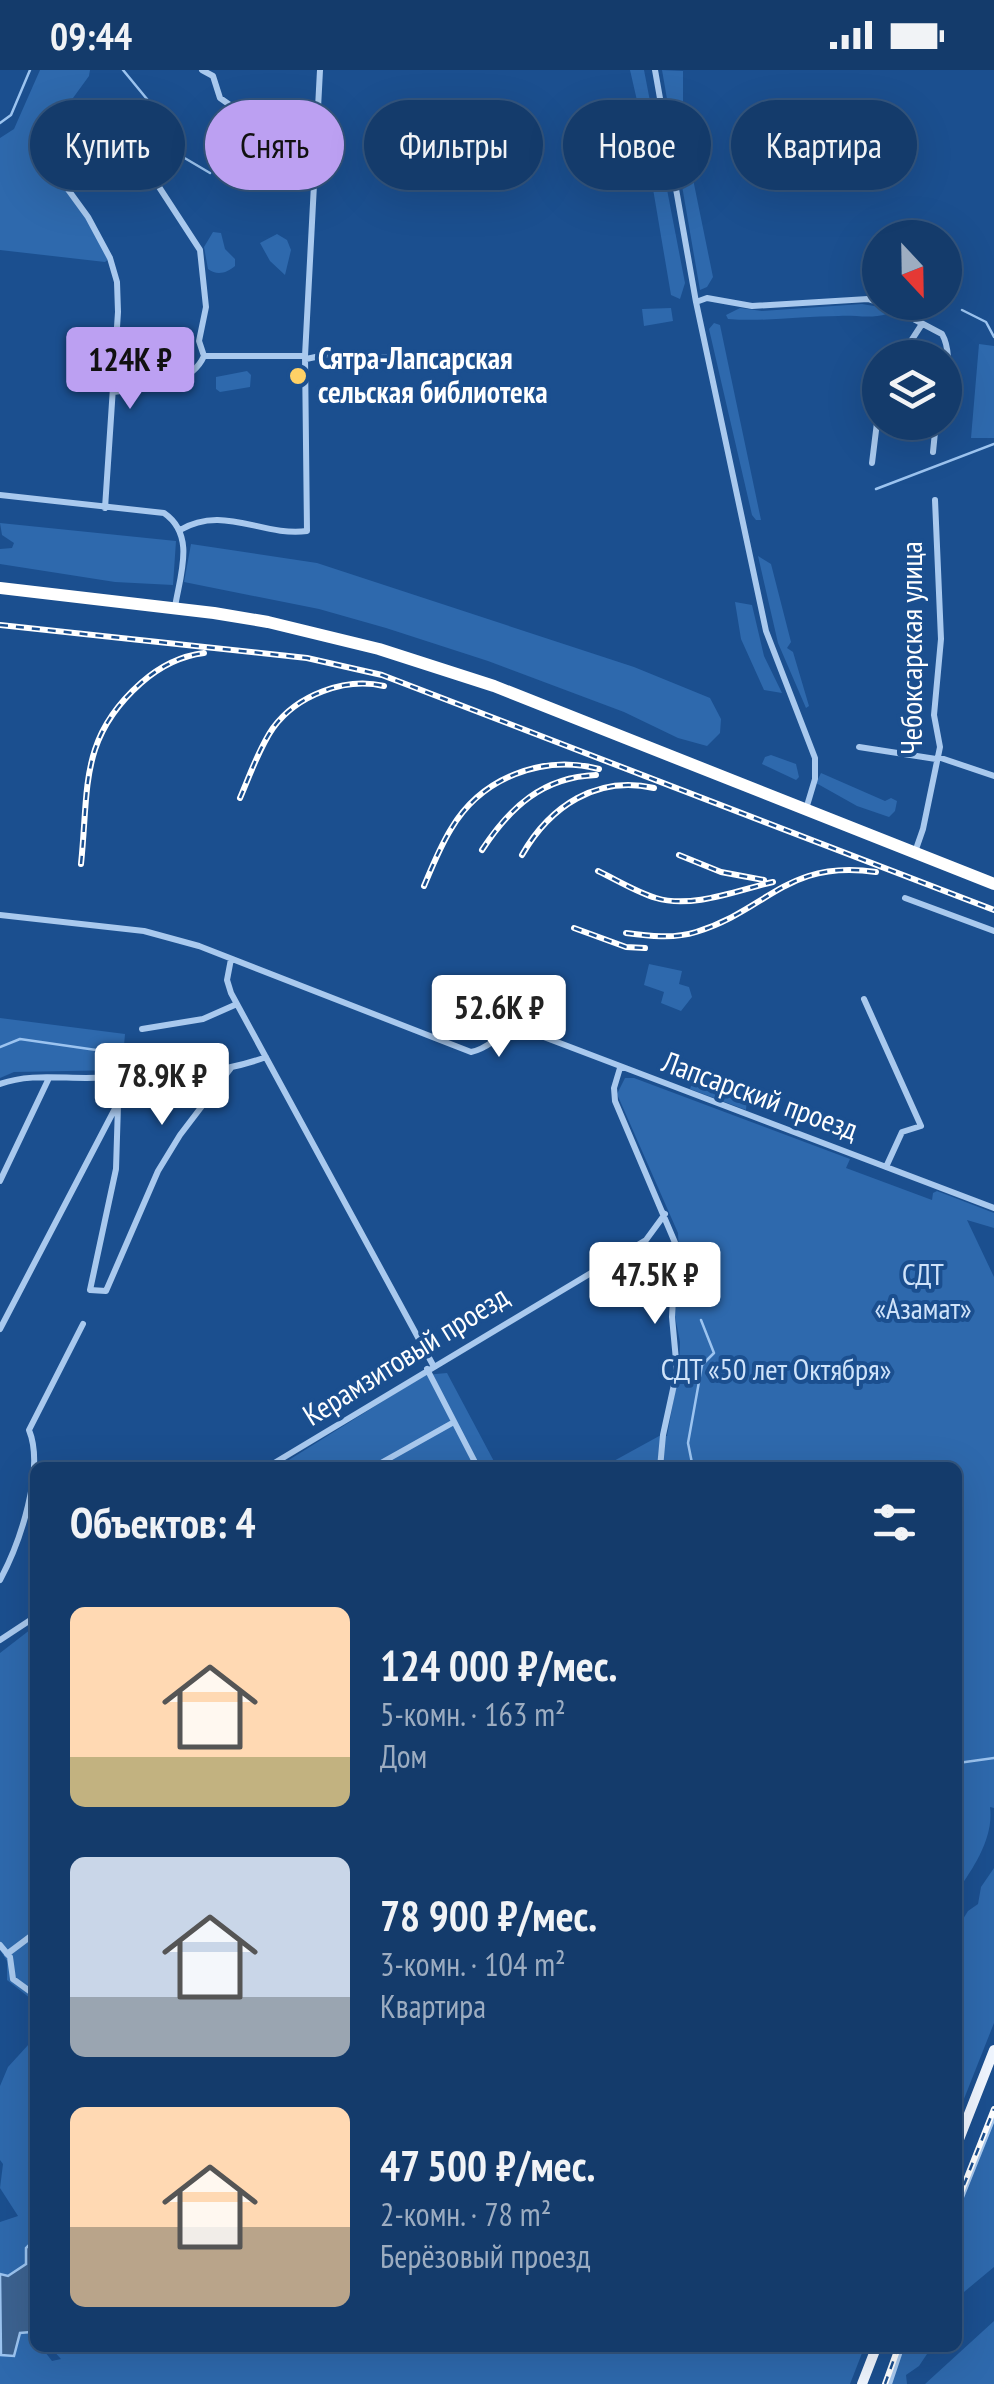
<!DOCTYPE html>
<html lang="ru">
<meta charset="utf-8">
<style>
body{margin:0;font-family:"PT Sans Narrow",sans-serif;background:#1d4271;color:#f1f3f6;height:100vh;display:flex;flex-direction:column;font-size:38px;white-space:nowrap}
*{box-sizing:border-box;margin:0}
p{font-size:32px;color:#9dadc1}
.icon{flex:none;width:55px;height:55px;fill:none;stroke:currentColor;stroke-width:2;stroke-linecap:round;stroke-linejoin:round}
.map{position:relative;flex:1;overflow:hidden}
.details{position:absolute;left:30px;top:1392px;width:932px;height:890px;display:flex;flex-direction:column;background:#143b6b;border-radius:15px;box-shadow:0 10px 40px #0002,0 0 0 2px #33557e}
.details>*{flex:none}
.top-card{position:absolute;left:30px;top:30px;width:935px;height:90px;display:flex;gap:20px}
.needle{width:65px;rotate:158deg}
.controls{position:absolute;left:862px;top:150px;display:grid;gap:20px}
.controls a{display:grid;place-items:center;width:100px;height:100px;border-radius:50%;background:#143b6b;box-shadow:0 10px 40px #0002,0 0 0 2px #33557e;font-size:50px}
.price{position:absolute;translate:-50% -85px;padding:0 22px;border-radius:10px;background:#fff;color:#222;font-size:32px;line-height:65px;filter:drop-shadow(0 2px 5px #0008)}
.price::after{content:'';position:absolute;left:50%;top:60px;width:30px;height:22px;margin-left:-15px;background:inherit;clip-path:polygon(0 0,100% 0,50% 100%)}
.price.on{background:#bca0f2;color:#111}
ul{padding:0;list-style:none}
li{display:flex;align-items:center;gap:30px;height:250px;padding:0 40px}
li span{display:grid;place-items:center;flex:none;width:280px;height:200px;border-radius:15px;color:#555}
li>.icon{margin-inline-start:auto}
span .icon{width:120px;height:120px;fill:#fffc;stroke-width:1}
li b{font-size:42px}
h2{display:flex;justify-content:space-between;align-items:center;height:120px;padding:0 40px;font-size:42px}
.chip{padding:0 35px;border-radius:45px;background:#143b6b;box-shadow:0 10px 40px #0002,0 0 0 2px #33557e;font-size:35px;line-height:90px}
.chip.on{background:#bca0f2;color:#111}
.status{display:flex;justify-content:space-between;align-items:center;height:70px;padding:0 50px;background:#143b6b;direction:ltr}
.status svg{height:28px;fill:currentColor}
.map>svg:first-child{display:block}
.green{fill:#2e69ad}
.water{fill:#3c6290;stroke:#9cc4f0;stroke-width:2.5}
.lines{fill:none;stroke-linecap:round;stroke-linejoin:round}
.stream{stroke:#9cc4f0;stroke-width:2.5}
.minor{stroke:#a9c9ee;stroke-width:6}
.major{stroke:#f0f6ff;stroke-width:10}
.highway{stroke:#fff;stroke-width:12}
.rail-casing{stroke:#fff;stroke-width:6}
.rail{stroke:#1b4f8f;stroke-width:2.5;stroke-dasharray:8;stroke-linecap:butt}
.poi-dot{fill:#ffd166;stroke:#1b4f8f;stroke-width:4}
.labels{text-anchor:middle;stroke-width:8;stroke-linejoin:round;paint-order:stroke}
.poi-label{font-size:30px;font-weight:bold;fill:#fff;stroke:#1b4f8f;text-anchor:start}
.street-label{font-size:30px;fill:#fff;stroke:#1b4f8f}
.park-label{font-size:30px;fill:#cfe3fa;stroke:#1b4f8f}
</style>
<div class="status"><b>09:44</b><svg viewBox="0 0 49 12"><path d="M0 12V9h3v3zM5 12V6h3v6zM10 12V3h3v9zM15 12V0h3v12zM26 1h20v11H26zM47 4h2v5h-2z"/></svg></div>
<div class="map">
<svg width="994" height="2314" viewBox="0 0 994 2314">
<rect width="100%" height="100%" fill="#1b4f8f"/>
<!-- green -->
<path class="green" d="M40,0H90L89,6L57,50L56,103L88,147L110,188L105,192L0,180V68L14,59Z
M630,0H644L685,213L680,229L671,225L641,48Z
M662,0L683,1V60L713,207L707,217L700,220Z
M213,162L221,163L225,179L235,189V196C227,203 217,206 208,199L204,177Z
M277,164L287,170L291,180L285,205L270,191L260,173Z
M862,234L880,237L887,244C871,249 856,245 839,246C802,246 765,252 728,249L726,245L740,238L762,241Z
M671,238L673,251L644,256L642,239Z
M714,253L720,255L761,450H756L752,445L709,259Z
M979,274L994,276V368H971Z
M247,301L251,305L250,317L220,322L216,319V307Z
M0,453L176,471L173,515L115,512L0,494V479L12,478L14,473L2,465Z
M191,474L317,493L634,597L710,628L721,649L720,663L707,676L678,668L624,642L488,591L386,558L319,539L184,512Z
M758,486L771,494L791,572L787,578L793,582L809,636L806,638L778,573Z
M735,532L752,535L764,586L782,623L764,620L741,569Z
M771,685L796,694L799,707L796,710L762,694L765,687Z
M821,703L885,731L891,728L897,731L895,741L889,747L857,736L816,713Z
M649,894L682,901L679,914L689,917L692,927L681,941L661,933L664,922L644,915Z
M0,948L125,964L122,1000L14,1002L0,1008Z
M625,1008H634L850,1089L846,1098L932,1130L933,1123L937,1121L994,1143V1158L967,1150L994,1207V1738L990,1737C994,1767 974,1797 958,1820V1398H601L661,1365L667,1366L679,1300L680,1272L674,1241L680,1201L678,1163L617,1024Z
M693,1010L747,1029L746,1040L690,1019Z
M447,1303L497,1397L276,1398L425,1305Z
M35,1556V1932L7,1910V1891L0,1880V1583Z
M994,1798V1953L958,2044V1857L968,1841L978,1834L981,1817Z
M29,1974L35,1975V2169L26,2178L27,2193L8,2206L0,2204V2152L18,2146L0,2118L3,2094L0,2090V2016L8,1997Z
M994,2045V2197L958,2227V2135Z
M994,2251V2314H925Z
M31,2262L35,2278H42L52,2291L61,2289L51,2278H864L850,2314H0V2284L14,2286L19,2263Z
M901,2278H931L919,2296L906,2305L907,2314H889Z"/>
<!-- water -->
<path class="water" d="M35,2169V2268L31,2262L20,2263L14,2286L1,2285L0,2204L8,2206L26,2194V2178Z"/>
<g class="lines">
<!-- stream -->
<path class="stream" d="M123,0L156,40L171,80L210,103
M0,53L11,45L30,0
M962,240L986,252L994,267
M876,419L994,374
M0,977L20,969L110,982
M693,1398L688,1373L702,1295L714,1283L701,1250
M958,1693L994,1688"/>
<!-- minor -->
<path class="minor" d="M202,0L213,6L220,28L230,35L247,37L264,33L317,38
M655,0L696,232L766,561L815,688V709L806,739
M696,232L707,228L752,236L868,229L889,236L942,264C949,276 950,299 945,312
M900,288L922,254
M306,289L330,284L369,288L404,287
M114,322C144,317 190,318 204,286H305
M933,382L936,352
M872,393L880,328
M0,425L164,443C196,465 180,505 175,537
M105,438L118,242L117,212L110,188L88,147L56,103L55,57L60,45L75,36L99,33L107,37L200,180L206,237L199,271L204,286
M180,460C223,434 262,467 307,461L305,286L320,0
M859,677L936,689
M938,687L994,706
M915,782L923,759L940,677L934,645L941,569L935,430
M905,828L994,861
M0,845L144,861L199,876L471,982C494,978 502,955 528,961L994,1138
M231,889L227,910L231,923L433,1295
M864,929L921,1056L902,1062L886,1097
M142,959L203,949L237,934
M620,998L614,1018L615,1031L676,1175L672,1247L677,1301L663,1365L660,1398
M0,1014C27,1004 57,1008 86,1008C144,1006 211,1008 266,987
M118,1035L116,1099L90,1220L106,1221L158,1101L180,1065L231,998
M0,1111L49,1008
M0,1259L132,1006
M427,1299L478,1398
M266,1398L646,1170L665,1144
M372,1398L454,1352
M0,1510C20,1473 45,1399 29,1360L83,1254
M0,1570L35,1547
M0,1875L10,1887L13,1909L35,1925
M7,1884L35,1863
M958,2135L994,2045
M889,2314L901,2278"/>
<!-- major -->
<path class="major" d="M958,2072L994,1980
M862,2314L876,2278"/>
<!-- highway -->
<path class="highway" d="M0,518L214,543L268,552L379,579L494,616L994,814"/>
<!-- rail casing -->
<g class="rail-casing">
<path id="rail" d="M0,555L307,588L382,605L994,840
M240,728C250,705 259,678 273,658C297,625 345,607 384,616
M482,780C510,737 543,707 596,705
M522,785C550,736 597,705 654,718
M679,785L721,802L764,810
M81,794C89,717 79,668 141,613C159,597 180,586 204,583
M598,801C617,810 636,822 656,828C692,839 738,820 773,812
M424,816C432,797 440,777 451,759C481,708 542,684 599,699
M574,858L626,877L645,878
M626,863C648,866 674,869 696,862C768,840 787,789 876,802
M958,2130L994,2039
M885,2314L898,2278"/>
</g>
<!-- rail -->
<use href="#rail" class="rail"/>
</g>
<!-- markers -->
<circle class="poi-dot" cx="298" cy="306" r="10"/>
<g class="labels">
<!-- poi labels -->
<g class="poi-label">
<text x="318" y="299">Сятра-Лапсарская<tspan x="318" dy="34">сельская библиотека</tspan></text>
</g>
<!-- street labels -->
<g class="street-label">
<text transform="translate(912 578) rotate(-90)" y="10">Чебоксарская улица</text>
<text transform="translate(760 1026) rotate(20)" y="10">Лапсарский проезд</text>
<text transform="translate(406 1286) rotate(-32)" y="10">Керамзитовый проезд</text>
</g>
<!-- park labels -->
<g class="park-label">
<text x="923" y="1215">СДТ<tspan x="923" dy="34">«Азамат»</tspan></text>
<text x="776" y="1310">СДТ «50 лет Октября»</text>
</g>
</g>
</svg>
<div class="controls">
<a><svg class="needle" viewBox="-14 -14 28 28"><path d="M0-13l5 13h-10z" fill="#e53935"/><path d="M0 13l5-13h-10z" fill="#9dadc1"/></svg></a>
<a><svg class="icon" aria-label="layers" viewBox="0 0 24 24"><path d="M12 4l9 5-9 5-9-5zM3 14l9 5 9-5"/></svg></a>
</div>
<b class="price on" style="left:130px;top:342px">124K ₽</b>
<b class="price" style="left:499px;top:990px">52.6K ₽</b>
<b class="price" style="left:162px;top:1058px">78.9K ₽</b>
<b class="price" style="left:655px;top:1257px">47.5K ₽</b>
<div class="top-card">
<a class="chip">Купить</a>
<a class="chip on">Снять</a>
<a class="chip">Фильтры</a>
<a class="chip">Новое</a>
<a class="chip">Квартира</a>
</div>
<section class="details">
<h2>Объектов: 4<svg class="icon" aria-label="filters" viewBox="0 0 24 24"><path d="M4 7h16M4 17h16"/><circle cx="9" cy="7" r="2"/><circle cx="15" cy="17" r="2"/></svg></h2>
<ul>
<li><span style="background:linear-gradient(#ffd9b3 75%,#c2b280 0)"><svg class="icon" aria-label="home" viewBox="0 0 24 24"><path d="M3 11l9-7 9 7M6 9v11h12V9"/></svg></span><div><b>124 000 ₽/мес.</b><p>5-комн. · 163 m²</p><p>Дом</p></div></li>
<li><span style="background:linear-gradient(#c9d6e8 70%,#9aa5b1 0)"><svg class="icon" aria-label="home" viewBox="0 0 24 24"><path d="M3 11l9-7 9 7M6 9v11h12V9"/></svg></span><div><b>78 900 ₽/мес.</b><p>3-комн. · 104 m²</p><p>Квартира</p></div></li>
<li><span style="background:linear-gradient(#ffd9b3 60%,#b9a48a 0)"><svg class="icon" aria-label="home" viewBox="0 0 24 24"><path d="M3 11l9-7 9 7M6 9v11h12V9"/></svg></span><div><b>47 500 ₽/мес.</b><p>2-комн. · 78 m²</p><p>Берёзовый проезд</p></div></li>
</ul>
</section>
</div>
